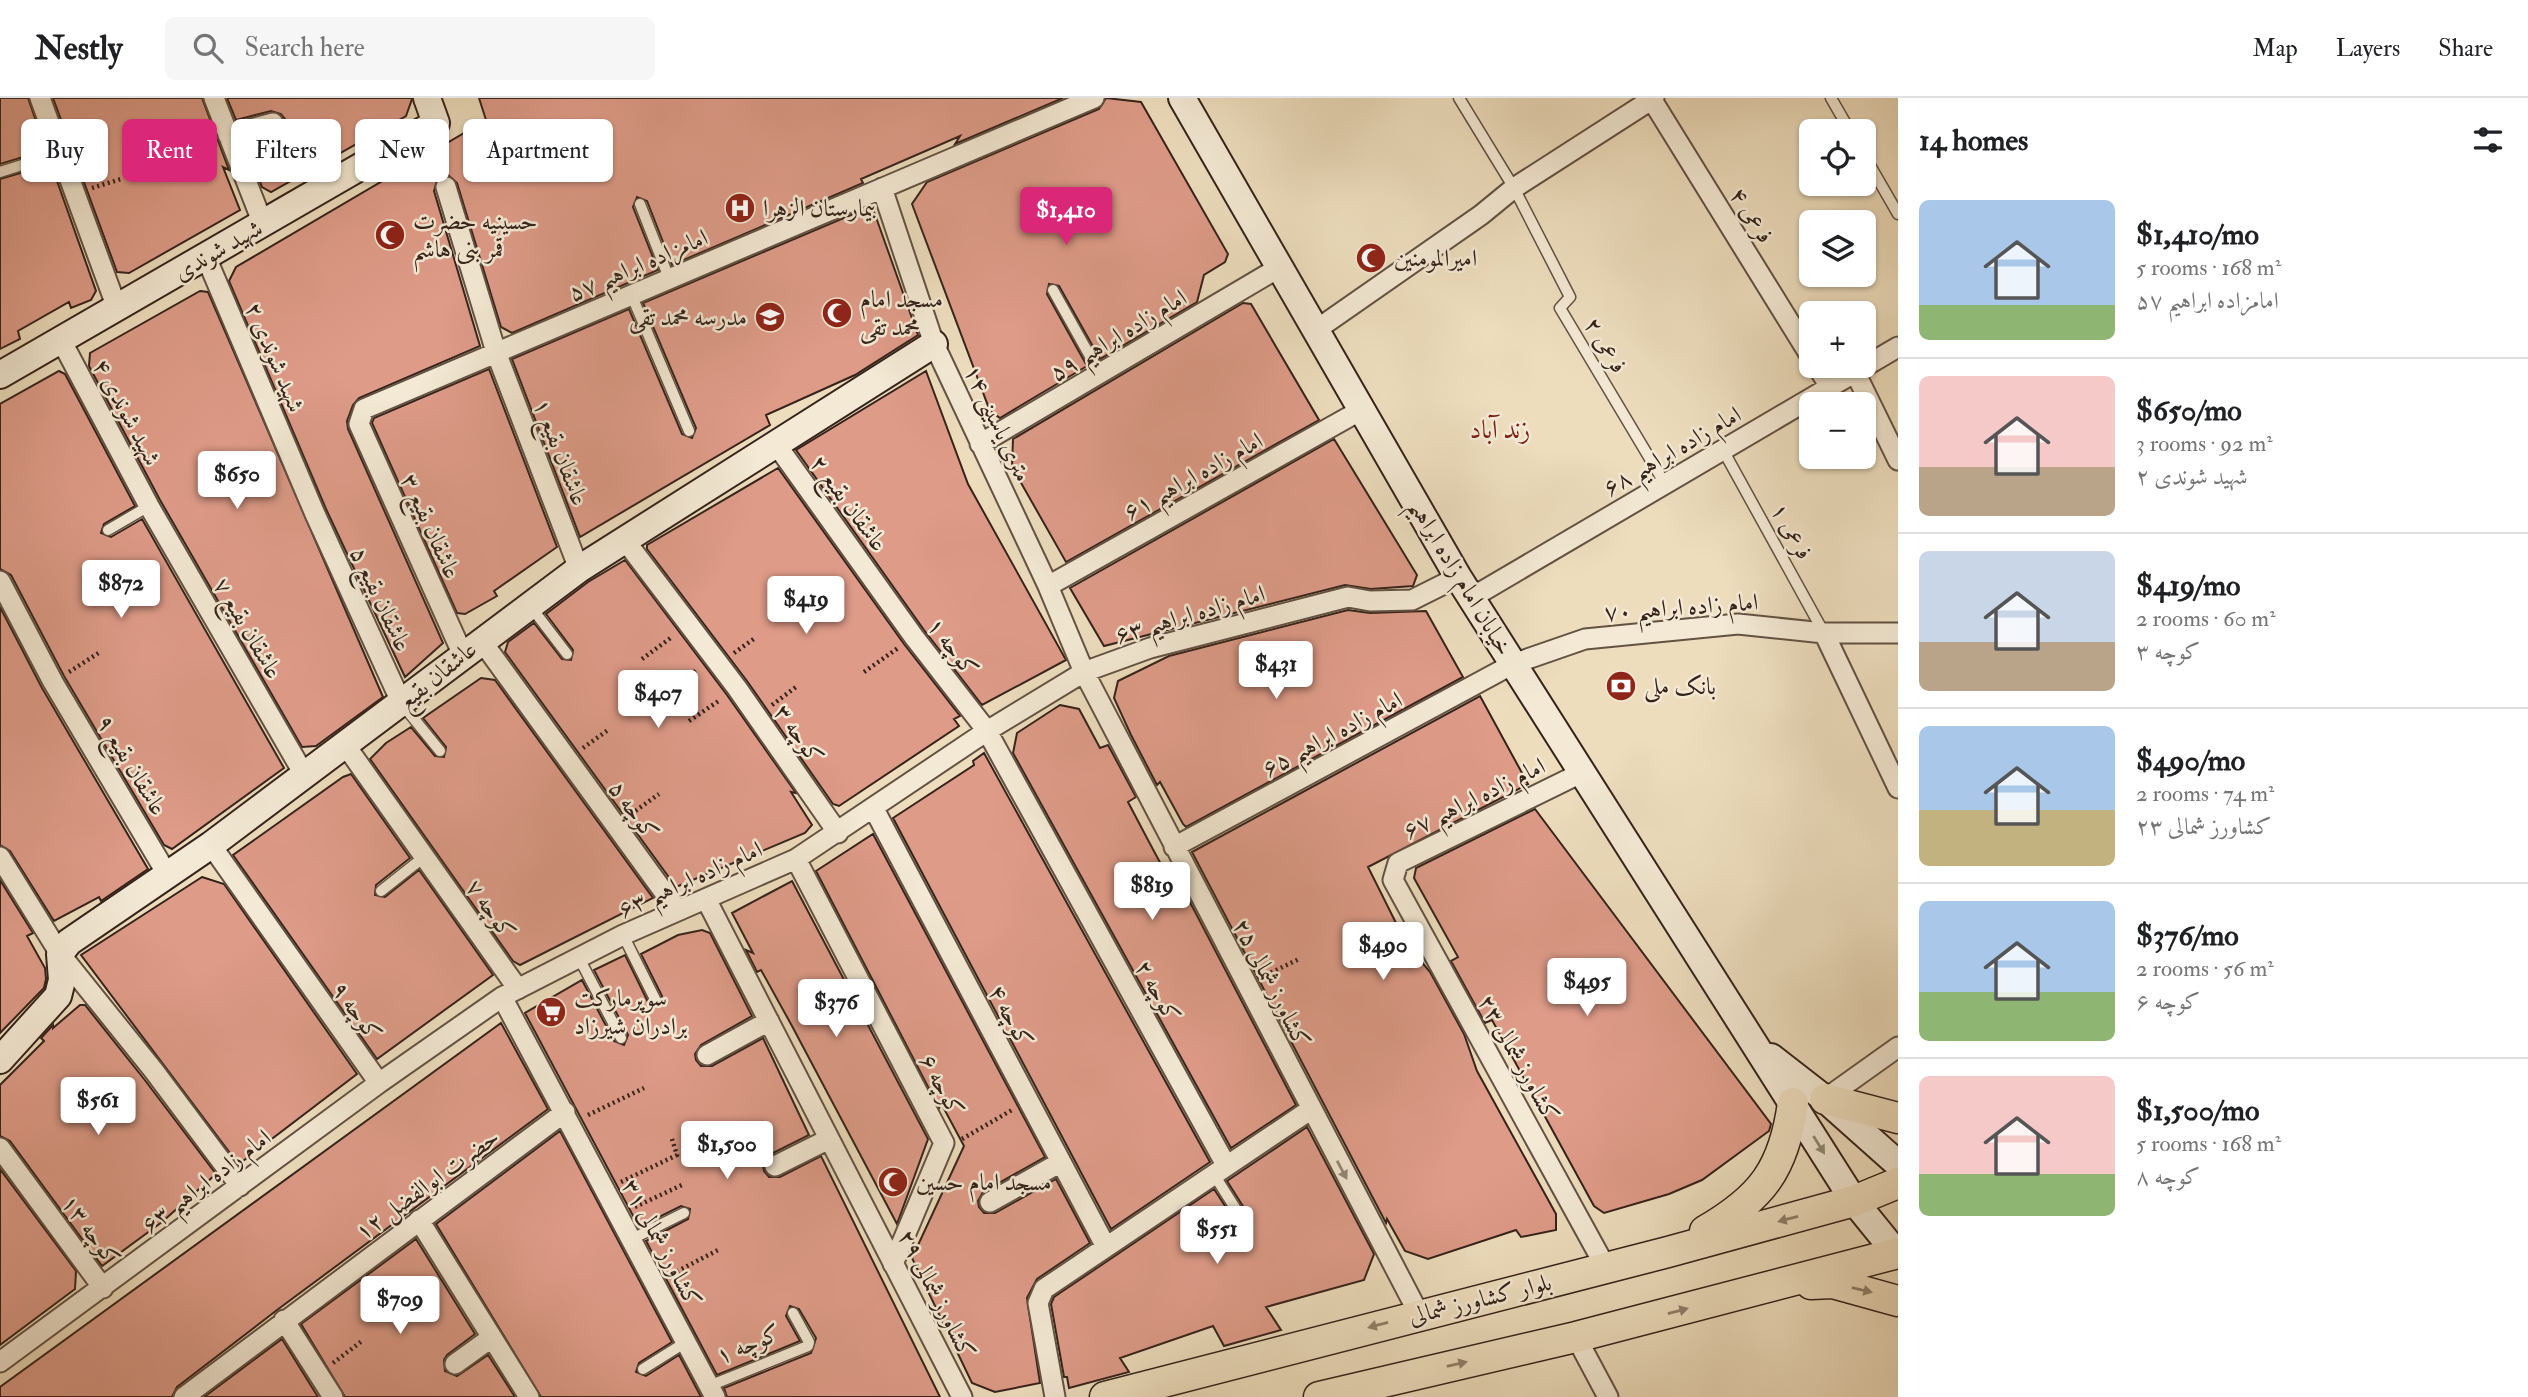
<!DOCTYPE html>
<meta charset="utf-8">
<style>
body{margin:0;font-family:"IM FELL Double Pica",Amiri,serif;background:#f6f6f6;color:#202124;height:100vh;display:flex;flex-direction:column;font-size:26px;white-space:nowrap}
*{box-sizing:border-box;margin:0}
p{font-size:23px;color:#757577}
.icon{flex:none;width:38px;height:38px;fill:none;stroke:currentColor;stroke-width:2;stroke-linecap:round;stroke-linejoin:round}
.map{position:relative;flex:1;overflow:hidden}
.drawer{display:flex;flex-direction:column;background:#fff;width:630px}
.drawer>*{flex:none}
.hud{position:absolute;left:21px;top:21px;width:665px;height:63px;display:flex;gap:14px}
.tools{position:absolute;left:1799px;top:21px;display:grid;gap:14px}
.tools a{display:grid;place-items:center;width:77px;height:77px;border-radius:10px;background:#fff;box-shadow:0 2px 5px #0004;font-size:35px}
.price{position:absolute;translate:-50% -60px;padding:0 16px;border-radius:7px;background:#fff;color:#222;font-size:23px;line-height:46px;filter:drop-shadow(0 2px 4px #0008)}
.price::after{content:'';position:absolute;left:50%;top:42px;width:21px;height:16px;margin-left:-10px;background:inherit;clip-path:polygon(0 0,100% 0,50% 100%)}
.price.selected{background:#db2777;color:#fff}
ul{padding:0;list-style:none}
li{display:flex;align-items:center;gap:21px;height:175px;padding:0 21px}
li+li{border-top:2px solid #e0e0e0}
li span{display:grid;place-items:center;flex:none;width:196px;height:140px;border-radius:10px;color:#555}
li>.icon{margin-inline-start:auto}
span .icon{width:84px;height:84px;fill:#fffc;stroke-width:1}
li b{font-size:30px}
h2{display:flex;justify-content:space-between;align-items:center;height:84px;padding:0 21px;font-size:30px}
.pill{padding:0 24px;border-radius:10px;background:#fff;box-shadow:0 2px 5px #0004;font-size:24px;line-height:63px}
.pill.selected{background:#db2777;color:#fff}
header{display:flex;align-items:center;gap:42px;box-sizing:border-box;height:98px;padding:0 35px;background:#fff;border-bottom:2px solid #e0e0e0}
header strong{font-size:33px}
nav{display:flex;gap:38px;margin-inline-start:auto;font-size:24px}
.search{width:490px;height:63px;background:#f6f6f6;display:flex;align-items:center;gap:18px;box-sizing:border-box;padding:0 24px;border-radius:10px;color:#757577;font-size:26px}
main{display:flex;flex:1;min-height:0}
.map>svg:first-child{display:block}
.building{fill:#de9b88;stroke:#35231b;stroke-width:2}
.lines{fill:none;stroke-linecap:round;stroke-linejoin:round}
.lane-casing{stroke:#635244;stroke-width:13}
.street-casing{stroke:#635244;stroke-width:23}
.secondary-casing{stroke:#35231b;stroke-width:30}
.primary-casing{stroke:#35231b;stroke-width:33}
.path{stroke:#35231b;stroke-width:4.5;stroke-dasharray:2 3.5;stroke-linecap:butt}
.lane{stroke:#f3e9d4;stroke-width:10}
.street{stroke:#f3e9d4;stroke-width:19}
.secondary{stroke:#f3e9d4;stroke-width:26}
.primary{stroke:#edddbd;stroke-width:30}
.oneway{fill:#948678}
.oneway2{fill:#91806c}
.labels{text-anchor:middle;stroke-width:5;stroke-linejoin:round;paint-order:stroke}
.poi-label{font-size:24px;fill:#35231b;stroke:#f3e9d4;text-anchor:start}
.street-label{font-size:24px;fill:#35231b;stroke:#f3e9d4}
.neighbourhood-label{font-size:26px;fill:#7a1f14;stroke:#f3e9d4}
</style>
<header>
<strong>Nestly</strong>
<div class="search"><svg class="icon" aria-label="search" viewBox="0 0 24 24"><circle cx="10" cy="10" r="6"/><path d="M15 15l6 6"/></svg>Search here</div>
<nav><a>Map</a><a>Layers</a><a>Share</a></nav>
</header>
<main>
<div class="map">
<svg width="1898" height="1299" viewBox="0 0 1898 1299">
<rect width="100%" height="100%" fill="#edddbd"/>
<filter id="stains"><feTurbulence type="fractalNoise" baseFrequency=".00286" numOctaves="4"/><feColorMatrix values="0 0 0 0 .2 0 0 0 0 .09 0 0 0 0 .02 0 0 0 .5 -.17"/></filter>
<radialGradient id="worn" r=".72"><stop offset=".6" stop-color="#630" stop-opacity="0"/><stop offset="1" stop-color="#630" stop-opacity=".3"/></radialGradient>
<!-- building -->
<path class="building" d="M0,0H28L46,52L0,66Z
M53,0H202L229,72L223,69L240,112L129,175L117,174Z
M227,0H412V1L406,18L271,94L262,89L245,45L281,34L285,21L281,16L271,13L236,22Z
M479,0H1063L955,46L960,38L861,81L863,85L672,167L647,103L637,99L633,109L658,172L512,235L501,229L457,85L448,77L438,80L434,93L480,248L359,300L353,307L347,323L348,331L443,545L405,579L326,411L229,183L236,169L486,22Z
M1106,0L1141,4L1228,156L1225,164L1204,177L1197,204L1100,261L1059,188L1049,186L1047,196L1087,268L1000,320L990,313L912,106L927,84L1099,11Z
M51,66L96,193L91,202L71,210L69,204L18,233L20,241L0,251V81Z
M872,108L918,237L855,277L766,317L770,327L580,439L512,261L629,211L682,336L692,340L696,330L643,205Z
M200,193L208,194L383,599L316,648L302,649L160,402L89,268L90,255Z
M1243,205L1251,206L1319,322L1066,464L1012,369L1013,341Z
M489,271L557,449L494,493L497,498L465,516L457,515L372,325L374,320Z
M59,273L65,276L135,408L104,426L101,435L111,439L142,421L284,670L172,751L164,747L64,578L11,477L0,471V306Z
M926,273L968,386L1066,562L982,607L924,532L796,352Z
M1334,341L1417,477L1413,488L1371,491L1345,487L1104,548L1070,490Z
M778,370L904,546L960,618L954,621L959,628L839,708L833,706L747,583L647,451V447Z
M625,462L727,597L796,695L791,694L812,727L805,735L676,789L505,554L508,544L534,525L562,561L571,562L573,552L546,516L588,484Z
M0,509L42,590L148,771L101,803L99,799L54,823L10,753L0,747Z
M1348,512L1370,515L1426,513L1463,579L1186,729L1183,726L1160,684L1157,687L1131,637L1114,600L1118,583L1169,558Z
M481,580L495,582L653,800L520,867L513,863L370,661L386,645L411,629L435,658L444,659L446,649L423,620Z
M1480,598L1528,686L1368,769L1406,845L1430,874L1464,936L1477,973L1556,1116V1132L1521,1139L1516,1132L1428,1161L1405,1153L1387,1121L1386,1125L1192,754Z
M1060,607L1079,611L1100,650L1108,647L1136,699L1128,704L1148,742L1163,770L1170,766L1296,1007L1231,1050L1013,655L1017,635Z
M984,655L1210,1064L1111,1131L893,720L974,667L973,663Z
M351,676L410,760L376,787L375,797L385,799L419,772L493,877L377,961L233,757L343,679Z
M1535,711L1771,1026L1769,1033L1702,1082L1669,1096L1604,1115L1594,1108L1492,922L1485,925L1451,863L1458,859L1414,780L1416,770Z
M873,736L1045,1059L983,1094L978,1103L979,1109L984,1115H995L1056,1081L1090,1145L1037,1181L1027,1200L1040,1285L995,1294L972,1285L912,1160L964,1048L941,1005L939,1010L816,773Z
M202,779L224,786L357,976L243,1063H236L81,857Z
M0,782L33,835L27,838L45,870L46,881L44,890L0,935Z
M792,783L928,1041L897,1126L792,928L761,872L757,874L746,852L753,855L732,815Z
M702,832L710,835L752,918L701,947L695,956L696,962L701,968H712L763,940L809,1037L769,1057L763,1067L764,1073L769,1079H780L821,1058L940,1299H727L724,1290L811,1255L816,1240L799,1211L790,1208L786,1218L800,1243L717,1277L646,1143L688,1121L690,1111L681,1108L639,1129L525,915L582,882L614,943L624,947L628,937L594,872L625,857L648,904L658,908L662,898L641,856L678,837Z
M80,907H85L144,981L216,1076L162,1124L102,1168L10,1043L0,1038V987L44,943L41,940L53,927V930Z
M501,925L548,1011L277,1212L177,1289L172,1299H0V1289Z
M1307,1029L1374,1156L1364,1182L1266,1209L1281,1232L1224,1248L1213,1228L1120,1260L1129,1274L1069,1290L1067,1279H1064L1051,1206L1054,1199L1214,1091L1231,1117L1242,1119L1244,1110L1227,1083Z
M560,1033L672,1244L639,1265L636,1274L646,1278L679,1257L701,1299H541L436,1126Z
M0,1071L76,1173L75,1191L0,1247Z
M416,1141L475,1236L447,1257L444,1262L445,1273L457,1278L488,1257L515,1299H345L301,1226Z
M282,1241L318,1299H204Z"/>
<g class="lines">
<!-- lane casing -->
<g class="lane-casing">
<path id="lane" d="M1459,0L1514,90L1570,199L1560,210L1665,386
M1831,0L1850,33
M1864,57L1898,116
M0,74L60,55
M640,106L669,180
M1053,192L1100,276
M631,196L689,333
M1723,352L1824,535
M108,432L149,408
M531,509L567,556
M402,606L440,653
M381,793L424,759
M623,837L655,901
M579,860L621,940
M1213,1075L1237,1113
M632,1141L684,1115
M643,1271L686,1244
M709,1288L808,1248L809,1244L793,1215"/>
</g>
<!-- street casing -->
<g class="street-casing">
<path id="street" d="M40,0L117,210
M214,0L263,126
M1652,2L1811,259
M228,37L273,25
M446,89L496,254L579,471
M882,90L934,246L1048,488L1084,574L1419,1216
M206,159L315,416L402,606
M1316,232L1481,117L1514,90L1654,0
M62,244L149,408L305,678
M1817,268L1830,289
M1855,274L1898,362
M776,346L914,539L987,633L1226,1067
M980,346L1280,169
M624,441L737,590L838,735
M0,483L53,584L167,776
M1048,488L1363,311
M1471,500L1898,249
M1824,535L1898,690
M481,542L677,812
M463,557L359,326L364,311L1094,0
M346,648L518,891
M1581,675L1398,765L1393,782L1605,1168
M874,711L1105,1147
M211,747L379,985
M1174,749L1513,566L1585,541L1738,526L1824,535H1898
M0,759L60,856L154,973L240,1088
M796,761L944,1045L893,1166
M706,801L962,1299
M502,899L715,1299
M707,957L769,923
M1825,1001L1898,949
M0,1050L103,1190
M775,1068L829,1041
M990,1104L1061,1064
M419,1122L529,1299
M284,1222L333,1299
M1576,1239L1608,1299
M0,1264L379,985L502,899L623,837L796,761L987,633L1084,574L1150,550L1348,499L1370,503L1412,502L1458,479
M455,1266L491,1240
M184,1299L565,1014
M1055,1299L1038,1205L1044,1191L1310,1012"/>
</g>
<!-- secondary casing -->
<g class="secondary-casing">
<path id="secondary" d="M1182,0L1458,479L1854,1103L1897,1156
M0,277L436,25L427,0
M1771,959L1825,1001L1898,1066
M0,962L58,898L62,882L60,856L69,844L211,747L579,471L934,246"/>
</g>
<!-- primary casing -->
<g class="primary-casing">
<path id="primary" d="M1825,1001L1898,1020
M1705,1133C1762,1100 1784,1071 1793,1005
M1811,1186L1833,1185L1898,1203
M1105,1299L1668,1154L1854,1103L1898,1085
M1319,1299L1576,1239L1898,1155"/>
</g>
<!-- path -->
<path class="path" d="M92,90L121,81
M734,555L755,540
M642,561L672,539
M69,574L100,554
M864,574L898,550
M668,594L698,571
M772,607L796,589
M689,623L720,602
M583,650L608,632
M631,716L659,696
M1266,877L1299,861
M588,1017L644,990
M962,1041L1012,1012
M621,1084L677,1057L671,1038
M635,1109L684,1086
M672,1176L718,1152
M333,1265L362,1243"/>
<!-- lane -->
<use href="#lane" class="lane"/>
<!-- street -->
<use href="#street" class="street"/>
<!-- secondary -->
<use href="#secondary" class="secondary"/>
<!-- primary -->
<use href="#primary" class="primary"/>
</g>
<!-- one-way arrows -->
<defs><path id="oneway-solid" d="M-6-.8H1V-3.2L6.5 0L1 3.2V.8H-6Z" transform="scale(1.75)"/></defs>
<g class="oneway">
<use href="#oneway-solid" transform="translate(1819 1047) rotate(58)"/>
<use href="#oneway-solid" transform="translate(1342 1072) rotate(62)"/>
</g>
<g class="oneway2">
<use href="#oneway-solid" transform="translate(1788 1121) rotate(165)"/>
<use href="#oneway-solid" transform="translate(1862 1192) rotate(13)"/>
<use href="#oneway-solid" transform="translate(1678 1213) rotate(-15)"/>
<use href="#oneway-solid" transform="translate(1378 1227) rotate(165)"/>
<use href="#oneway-solid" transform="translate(1457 1266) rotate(-13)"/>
</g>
<!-- icons -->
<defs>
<g id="hospital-disc" transform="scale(1.575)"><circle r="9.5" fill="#8f2418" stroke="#f3e9d4"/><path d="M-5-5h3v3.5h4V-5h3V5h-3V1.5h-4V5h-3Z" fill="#fff"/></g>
<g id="mosque-disc" transform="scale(1.575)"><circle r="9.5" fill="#8f2418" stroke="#f3e9d4"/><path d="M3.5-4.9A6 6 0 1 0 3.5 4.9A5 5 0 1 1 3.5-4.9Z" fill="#fff"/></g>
<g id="school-disc" transform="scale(1.575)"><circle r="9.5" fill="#8f2418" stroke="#f3e9d4"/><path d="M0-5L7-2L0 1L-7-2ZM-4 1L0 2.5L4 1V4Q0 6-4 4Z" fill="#fff"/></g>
<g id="bank-disc" transform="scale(1.575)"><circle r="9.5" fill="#8f2418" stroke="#f3e9d4"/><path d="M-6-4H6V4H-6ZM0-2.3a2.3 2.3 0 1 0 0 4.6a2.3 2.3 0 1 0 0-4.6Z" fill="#fff"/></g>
<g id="supermarket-disc" transform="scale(1.575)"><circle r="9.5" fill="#8f2418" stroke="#f3e9d4"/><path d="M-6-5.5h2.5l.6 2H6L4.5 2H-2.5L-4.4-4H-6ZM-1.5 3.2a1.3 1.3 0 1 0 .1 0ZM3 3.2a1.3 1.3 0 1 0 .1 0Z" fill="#fff"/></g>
</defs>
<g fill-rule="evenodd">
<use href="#hospital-disc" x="740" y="110"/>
<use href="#mosque-disc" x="390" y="137"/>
<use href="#mosque-disc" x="1371" y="160"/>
<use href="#mosque-disc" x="837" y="215"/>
<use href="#school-disc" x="770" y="219"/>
<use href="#bank-disc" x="1621" y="588"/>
<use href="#supermarket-disc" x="551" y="914"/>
<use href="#mosque-disc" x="893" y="1084"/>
</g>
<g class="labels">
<!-- poi labels -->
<g class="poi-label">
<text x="763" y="118">بیمارستان الزهرا</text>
<text x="413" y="131">حسینیه حضرت<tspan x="413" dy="28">قمر بنی هاشم</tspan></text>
<text x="1394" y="168">امیرالمومنین</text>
<text x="860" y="209">مسجد امام<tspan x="860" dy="28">محمد تقی</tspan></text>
<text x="747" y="227" text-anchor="end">مدرسه محمد تقی</text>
<text x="1644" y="596">بانک ملی</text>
<text x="574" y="908">سوپرمارکت<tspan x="574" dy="28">برادران شیرزاد</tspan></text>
<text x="916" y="1092">مسجد امام حسین</text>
</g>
<!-- street labels -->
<g class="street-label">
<text transform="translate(1752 117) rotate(58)" y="8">فرعی ۴</text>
<text transform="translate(218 152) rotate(-30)" y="8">شهید شوندی</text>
<text transform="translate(638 167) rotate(-23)" y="8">امامزاده ابراهیم ۵۷</text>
<text transform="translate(1118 237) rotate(-31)" y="8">امام زاده ابراهیم ۵۹</text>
<text transform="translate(1606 247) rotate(59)" y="8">فرعی ۲</text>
<text transform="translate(275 259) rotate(67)" y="8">شهید شوندی ۲</text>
<text transform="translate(127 314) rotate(62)" y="8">شهید شوندی ۴</text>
<text transform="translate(998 325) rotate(65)" y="8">۱۴ متری یاسینی</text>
<text transform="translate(1672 353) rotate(-30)" y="8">امام زاده ابراهیم ۶۸</text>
<text transform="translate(561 354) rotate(69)" y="8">عاشقان بقیع ۱</text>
<text transform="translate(1193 378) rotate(-29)" y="8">امام زاده ابراهیم ۶۱</text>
<text transform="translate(849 405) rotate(54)" y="8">عاشقان بقیع ۲</text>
<text transform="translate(431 428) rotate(66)" y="8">عاشقان بقیع ۳</text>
<text transform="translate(1792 433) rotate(61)" y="8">فرعی ۱</text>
<text transform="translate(1461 479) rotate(59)" y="8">خیابان امام زاده ابراهیم</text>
<text transform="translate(381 501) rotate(65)" y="8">عاشقان بقیع ۵</text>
<text transform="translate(1681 509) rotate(-4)" y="8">امام زاده ابراهیم ۷۰</text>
<text transform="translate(1190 516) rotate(-16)" y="8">امام زاده ابراهیم ۶۳</text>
<text transform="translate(248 530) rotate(60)" y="8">عاشقان بقیع ۷</text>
<text transform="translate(953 549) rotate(53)" y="8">کوچه ۱</text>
<text transform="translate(437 577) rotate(-39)" y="8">عاشقان بقیع</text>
<text transform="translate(799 636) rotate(55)" y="8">کوچه ۳</text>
<text transform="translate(1332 636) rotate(-28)" y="8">امام زاده ابراهیم ۶۵</text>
<text transform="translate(132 667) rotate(59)" y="8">عاشقان بقیع ۹</text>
<text transform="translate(1474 700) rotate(-26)" y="8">امام زاده ابراهیم ۶۷</text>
<text transform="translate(634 712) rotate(54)" y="8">کوچه ۵</text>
<text transform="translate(690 781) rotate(-24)" y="8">امام زاده ابراهیم ۶۳</text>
<text transform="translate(491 811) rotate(55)" y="8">کوچه ۷</text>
<text transform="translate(1272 885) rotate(63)" y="8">کشاورز شمالی ۲۵</text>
<text transform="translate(1158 893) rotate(61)" y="8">کوچه ۲</text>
<text transform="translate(357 913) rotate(54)" y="8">کوچه ۹</text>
<text transform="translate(1011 918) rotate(62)" y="8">کوچه ۴</text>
<text transform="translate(1519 960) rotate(61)" y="8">کشاورز شمالی ۲۳</text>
<text transform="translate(942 987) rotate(62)" y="8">کوچه ۶</text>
<text transform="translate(206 1083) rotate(-37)" y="8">امام زاده ابراهیم ۶۳</text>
<text transform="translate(427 1086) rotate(-36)" y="8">حضرت ابوالفضل ۱۲</text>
<text transform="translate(91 1132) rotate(54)" y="8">کوچه ۱۳</text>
<text transform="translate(662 1145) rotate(62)" y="8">کشاورز شمالی ۳۱</text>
<text transform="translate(937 1196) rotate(63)" y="8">کشاورز شمالی ۲۹</text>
<text transform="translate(1480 1201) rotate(-14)" y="8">بلوار کشاورز شمالی</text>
<text transform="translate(748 1246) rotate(-22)" y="8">کوچه ۱</text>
</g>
<!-- neighbourhood labels -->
<g class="neighbourhood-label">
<text x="1500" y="340">زند آباد</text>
</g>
</g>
<rect width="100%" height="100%" filter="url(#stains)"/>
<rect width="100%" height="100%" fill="url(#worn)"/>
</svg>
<div class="tools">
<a><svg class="icon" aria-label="locate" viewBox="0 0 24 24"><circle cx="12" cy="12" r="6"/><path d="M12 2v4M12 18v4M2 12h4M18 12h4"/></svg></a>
<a><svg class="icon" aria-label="layers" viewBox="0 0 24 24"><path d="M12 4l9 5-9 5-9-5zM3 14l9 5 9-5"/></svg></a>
<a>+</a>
<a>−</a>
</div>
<b class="price selected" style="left:1066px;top:149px">$1,410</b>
<b class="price" style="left:237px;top:413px">$650</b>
<b class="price" style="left:121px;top:522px">$872</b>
<b class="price" style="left:806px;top:538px">$419</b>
<b class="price" style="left:1276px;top:603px">$431</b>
<b class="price" style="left:658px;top:632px">$407</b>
<b class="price" style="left:1152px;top:824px">$819</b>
<b class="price" style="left:1383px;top:884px">$490</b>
<b class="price" style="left:1587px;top:920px">$495</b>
<b class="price" style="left:836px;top:941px">$376</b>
<b class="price" style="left:98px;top:1039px">$561</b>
<b class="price" style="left:727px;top:1083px">$1,500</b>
<b class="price" style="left:1217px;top:1168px">$551</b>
<b class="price" style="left:400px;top:1238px">$709</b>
<div class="hud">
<a class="pill">Buy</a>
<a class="pill selected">Rent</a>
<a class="pill">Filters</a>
<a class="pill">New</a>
<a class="pill">Apartment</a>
</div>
</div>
<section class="drawer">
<h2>14 homes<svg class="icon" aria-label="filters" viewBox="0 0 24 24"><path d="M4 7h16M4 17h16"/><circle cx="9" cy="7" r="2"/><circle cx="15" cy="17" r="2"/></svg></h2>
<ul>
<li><span style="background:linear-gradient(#a9c7e8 75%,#8fb573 0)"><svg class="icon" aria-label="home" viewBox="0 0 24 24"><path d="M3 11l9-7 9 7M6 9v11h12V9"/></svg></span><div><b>$1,410/mo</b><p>5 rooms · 168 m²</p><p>امامزاده ابراهیم ۵۷</p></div></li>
<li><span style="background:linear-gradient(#f6c9c9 65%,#b9a48a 0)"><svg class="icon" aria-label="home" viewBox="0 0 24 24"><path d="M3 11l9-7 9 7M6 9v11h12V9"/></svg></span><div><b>$650/mo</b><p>3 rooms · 92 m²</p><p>شهید شوندی ۲</p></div></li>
<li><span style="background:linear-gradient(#c9d6e8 65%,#b9a48a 0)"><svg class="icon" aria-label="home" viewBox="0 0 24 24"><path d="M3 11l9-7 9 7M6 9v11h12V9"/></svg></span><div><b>$419/mo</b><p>2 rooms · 60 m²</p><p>کوچه ۳</p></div></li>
<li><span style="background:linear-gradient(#a9c7e8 60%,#c2b280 0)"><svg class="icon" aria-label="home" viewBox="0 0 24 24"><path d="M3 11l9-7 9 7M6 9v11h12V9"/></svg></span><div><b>$490/mo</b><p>2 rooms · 74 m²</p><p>کشاورز شمالی ۲۳</p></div></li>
<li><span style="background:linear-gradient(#a9c7e8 65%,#8fb573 0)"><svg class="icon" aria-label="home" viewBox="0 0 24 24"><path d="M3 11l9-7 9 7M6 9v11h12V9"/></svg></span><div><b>$376/mo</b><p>2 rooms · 56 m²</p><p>کوچه ۶</p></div></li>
<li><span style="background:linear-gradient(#f6c9c9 70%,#8fb573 0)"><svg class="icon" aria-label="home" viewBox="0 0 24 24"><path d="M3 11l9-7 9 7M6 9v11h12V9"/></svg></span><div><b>$1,500/mo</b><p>5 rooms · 168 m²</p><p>کوچه ۸</p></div></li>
</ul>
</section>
</main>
